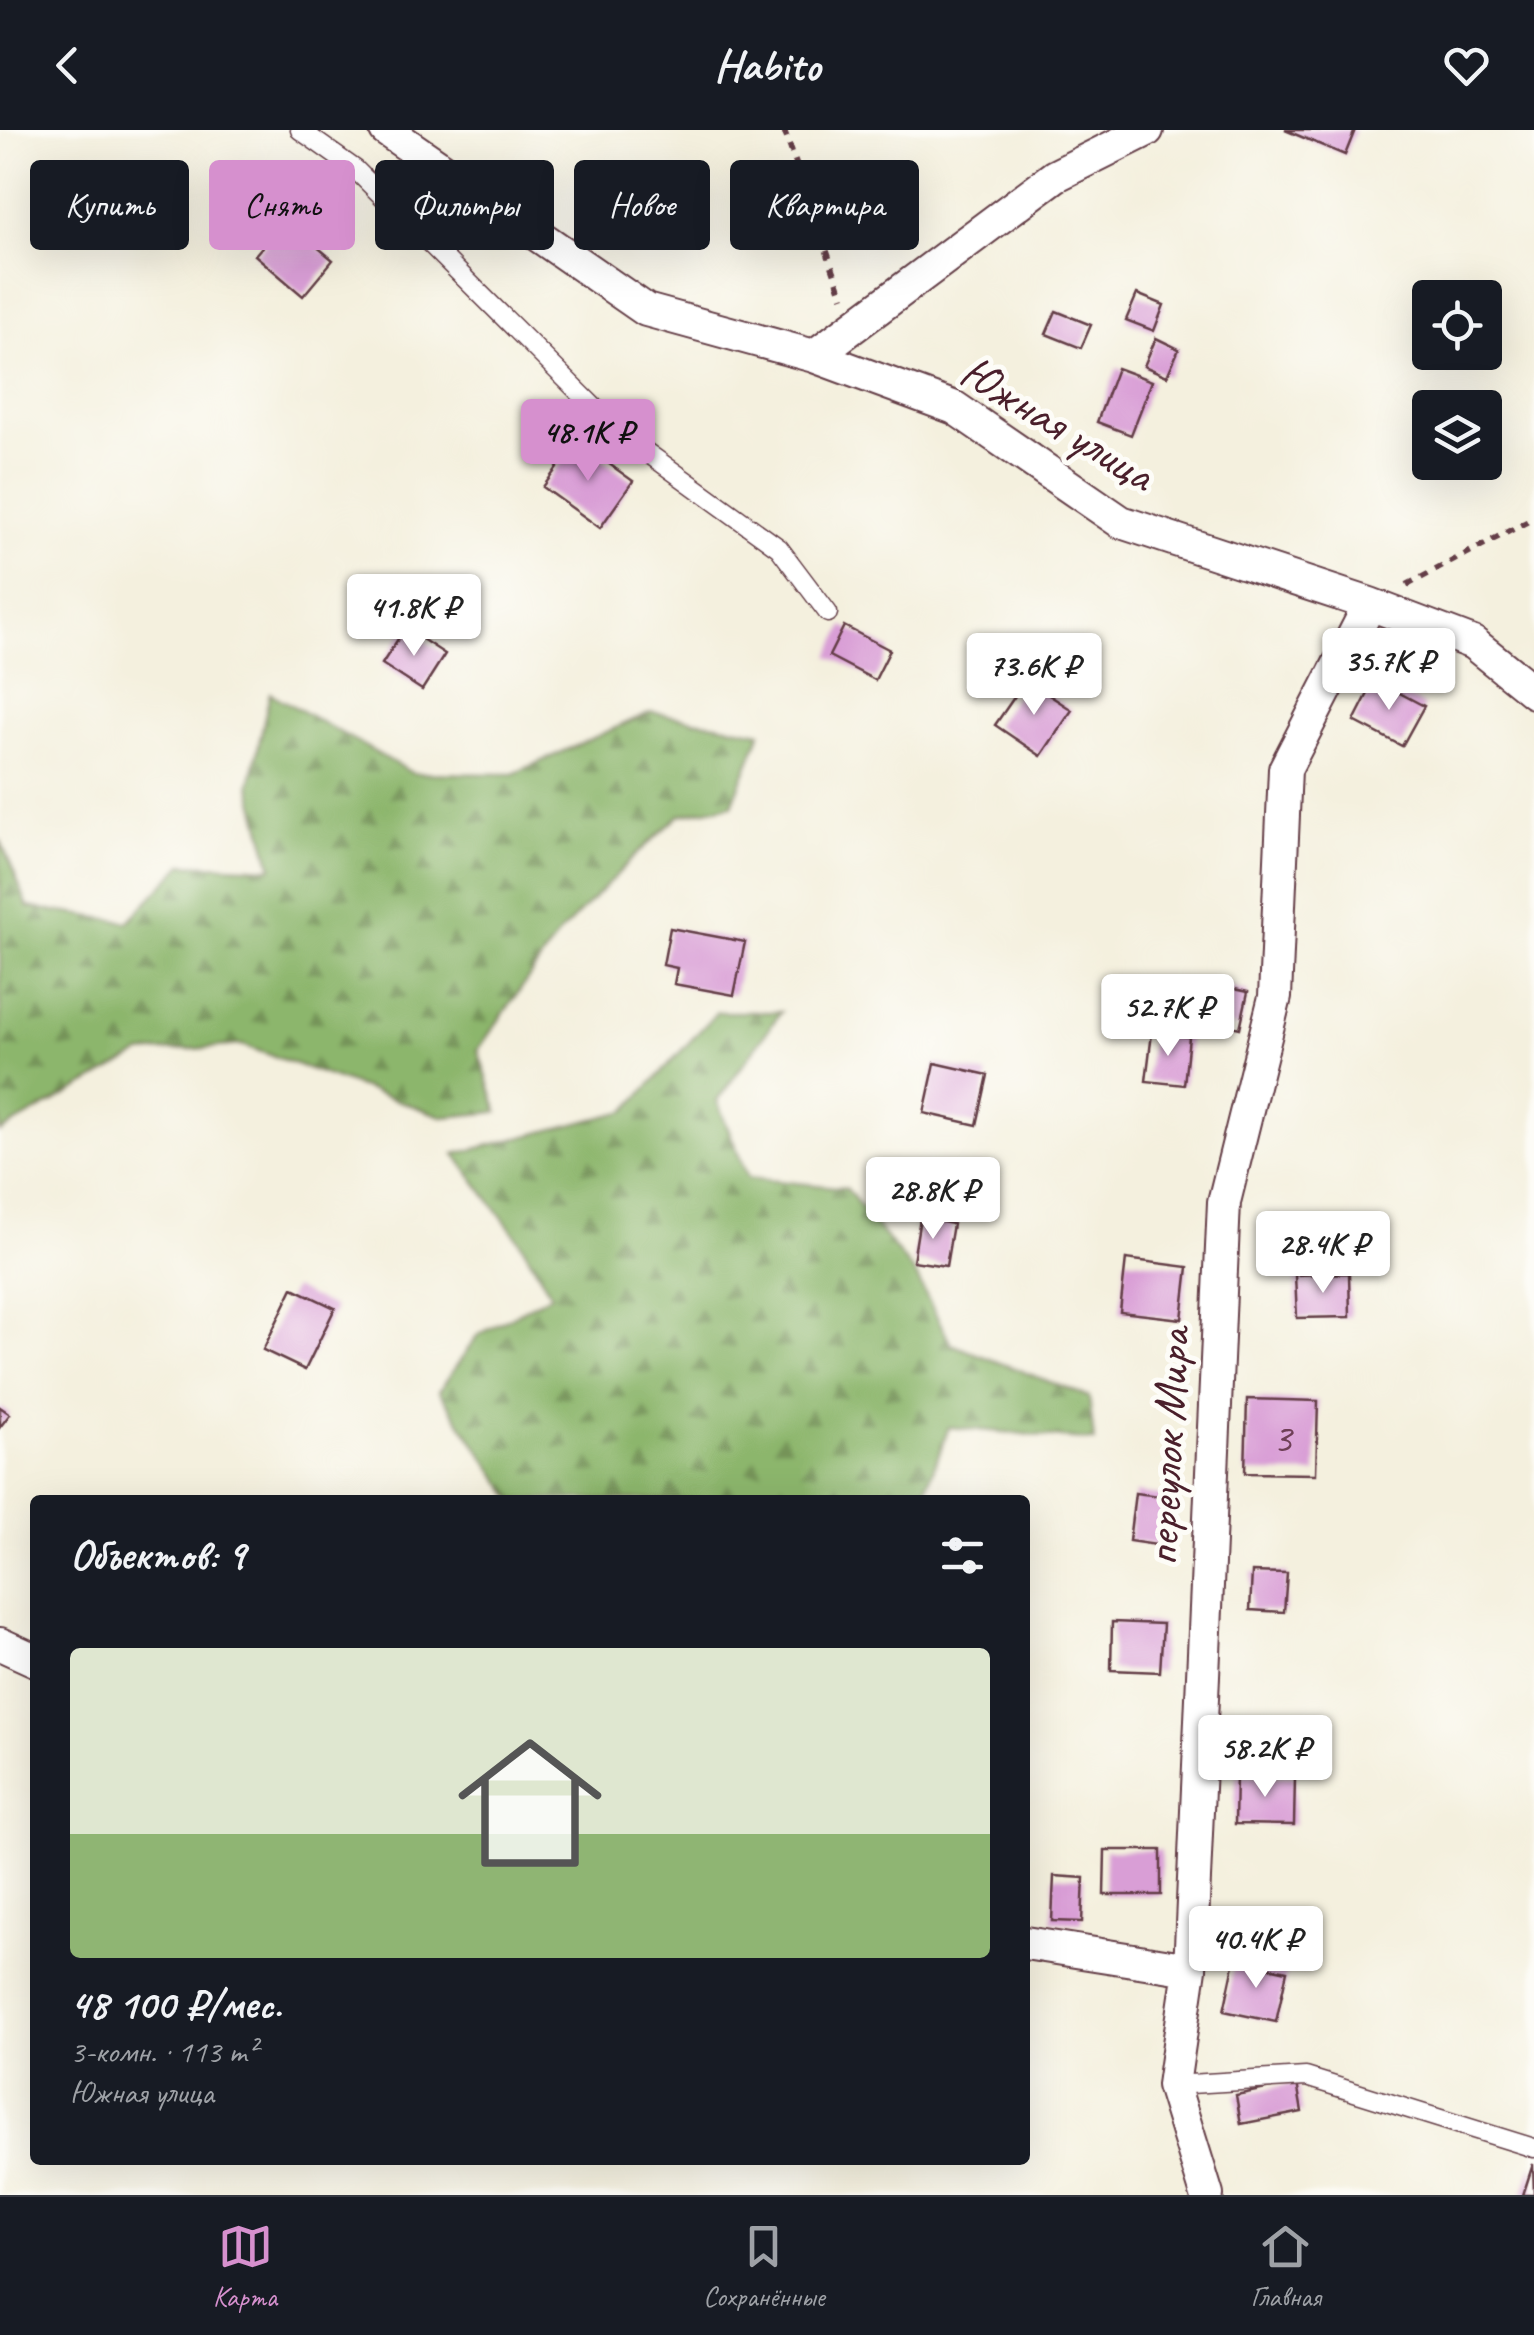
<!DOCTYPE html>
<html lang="ru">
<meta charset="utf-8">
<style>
body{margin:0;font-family:Caveat,sans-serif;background:#242831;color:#f1f3f6;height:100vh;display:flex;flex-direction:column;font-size:38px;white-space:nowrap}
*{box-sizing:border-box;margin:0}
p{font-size:32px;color:#9ea1a6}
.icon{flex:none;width:55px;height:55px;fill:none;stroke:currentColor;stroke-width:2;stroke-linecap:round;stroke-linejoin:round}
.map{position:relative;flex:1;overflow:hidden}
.side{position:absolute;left:30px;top:1365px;width:1000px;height:670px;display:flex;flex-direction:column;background:#171b24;border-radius:10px;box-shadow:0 10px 40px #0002}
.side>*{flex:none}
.hud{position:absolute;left:30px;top:30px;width:1000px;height:90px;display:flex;gap:20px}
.fabs{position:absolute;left:1412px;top:150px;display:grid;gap:20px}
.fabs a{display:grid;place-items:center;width:90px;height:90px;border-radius:10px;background:#171b24;box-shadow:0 10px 40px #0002;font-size:50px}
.price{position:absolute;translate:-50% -85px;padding:0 22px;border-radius:10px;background:#fff;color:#222;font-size:32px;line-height:65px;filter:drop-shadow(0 2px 5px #0008)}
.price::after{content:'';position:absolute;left:50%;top:60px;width:30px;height:22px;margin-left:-15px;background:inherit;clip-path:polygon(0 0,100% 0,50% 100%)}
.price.on{background:#d690ce;color:#111}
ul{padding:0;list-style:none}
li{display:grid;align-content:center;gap:20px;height:530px;padding:0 40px}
li span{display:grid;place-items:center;height:310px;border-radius:10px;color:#555}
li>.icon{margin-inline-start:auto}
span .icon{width:180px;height:180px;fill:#fffc;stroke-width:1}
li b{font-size:42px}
h2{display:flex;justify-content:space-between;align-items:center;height:120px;padding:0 40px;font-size:42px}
.pill{padding:0 35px;border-radius:10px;background:#171b24;box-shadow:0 10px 40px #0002;font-size:35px;line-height:90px}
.pill.on{background:#d690ce;color:#111}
header{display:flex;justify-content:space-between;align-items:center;height:130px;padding:0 40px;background:#171b24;font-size:45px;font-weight:800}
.menu{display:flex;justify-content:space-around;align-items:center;height:140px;border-top:2px solid #363941;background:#171b24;font-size:28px;color:#9ea1a6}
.menu a{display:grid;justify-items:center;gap:5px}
.menu .on{color:#d690ce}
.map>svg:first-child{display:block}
.forest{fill:url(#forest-firs);stroke:#6b6a4c;stroke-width:2.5}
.building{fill:#d99ed6}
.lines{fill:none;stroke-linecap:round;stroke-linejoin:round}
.service-casing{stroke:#643e46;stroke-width:21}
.minor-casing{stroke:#643e46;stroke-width:36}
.path{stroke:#643e46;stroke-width:6;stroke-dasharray:8 8;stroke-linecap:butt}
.service{stroke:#fff;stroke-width:18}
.minor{stroke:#fff;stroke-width:32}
.labels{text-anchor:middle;stroke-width:10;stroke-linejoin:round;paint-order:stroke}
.number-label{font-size:42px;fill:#6e3f56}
.street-label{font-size:48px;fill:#4a1f2b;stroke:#fdfcf7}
</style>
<header><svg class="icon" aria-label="back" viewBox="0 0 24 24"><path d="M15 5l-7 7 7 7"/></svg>Habito<svg class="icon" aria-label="heart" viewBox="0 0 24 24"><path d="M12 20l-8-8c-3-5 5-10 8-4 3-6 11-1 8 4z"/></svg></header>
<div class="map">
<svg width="1534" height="2065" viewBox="0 0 1534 2065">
<defs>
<pattern id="forest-firs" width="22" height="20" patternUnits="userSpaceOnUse" patternTransform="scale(2.5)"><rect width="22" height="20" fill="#8cb66c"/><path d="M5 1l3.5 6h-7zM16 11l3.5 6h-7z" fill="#749359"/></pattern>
</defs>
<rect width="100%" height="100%" fill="#fdfcf7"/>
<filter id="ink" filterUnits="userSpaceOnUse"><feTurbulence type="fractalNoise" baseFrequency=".01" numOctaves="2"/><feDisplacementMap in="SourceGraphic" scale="20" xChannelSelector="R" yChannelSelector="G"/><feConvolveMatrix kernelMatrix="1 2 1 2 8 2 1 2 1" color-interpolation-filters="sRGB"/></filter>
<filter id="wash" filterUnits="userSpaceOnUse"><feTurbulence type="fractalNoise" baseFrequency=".0048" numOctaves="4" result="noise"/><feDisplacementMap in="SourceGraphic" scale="40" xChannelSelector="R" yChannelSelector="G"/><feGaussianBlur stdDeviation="2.25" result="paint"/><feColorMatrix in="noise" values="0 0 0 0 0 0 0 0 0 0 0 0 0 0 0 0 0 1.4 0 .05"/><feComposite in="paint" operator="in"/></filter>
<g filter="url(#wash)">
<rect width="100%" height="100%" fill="#f4f0de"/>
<!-- forest -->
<path class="forest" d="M270,563L412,643L513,644L651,582L761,602L732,675L680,685L637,724L559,804L478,920L498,982L444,987L242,915L142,923L0,1002V709L28,777L128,792L183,734L272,738L250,655Z
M717,882H781L717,971L748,1048L846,1058L915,1144L951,1214L1089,1267L1094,1311L949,1297L922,1370H514L439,1261L477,1206L551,1164L520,1111L455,1024L626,981Z"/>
<g id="blocks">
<!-- building -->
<path class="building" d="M1285,0H1355L1345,25Z
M285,90L333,130L303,166L255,125Z
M1137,164L1164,175L1154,201L1126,190Z
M1056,181L1091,195L1081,218L1046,204Z
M1156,208L1179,219L1167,246L1144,236Z
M1117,238L1152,251L1131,305L1097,292Z
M577,311L633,351L600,398L543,357Z
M844,496L890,520L875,550L829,526Z
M405,498L445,524L422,560L382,534Z
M1026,550L1072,580L1041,626L995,595Z
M1375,550L1424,576L1402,616L1354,591Z
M670,798L745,812L734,865L674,854L677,838L663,835Z
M1212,854L1248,862L1240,898L1205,890Z
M1152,903L1189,907L1184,955L1146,951Z
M935,933L988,945L977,995L924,983Z
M920,1088L953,1094L946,1136L913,1131Z
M1126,1129L1188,1137L1182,1189L1120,1182Z
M1349,1143L1350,1187L1297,1188L1295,1145Z
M293,1158L335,1178L305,1240L263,1220Z
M1247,1269L1318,1271L1316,1344L1245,1343Z
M0,1277L10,1284L0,1297Z
M1135,1363L1176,1368L1170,1417L1129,1411Z
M1252,1442L1287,1443L1284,1482L1250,1480Z
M1112,1492L1163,1494L1160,1542L1111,1540Z
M1236,1645L1295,1646L1294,1695L1235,1694Z
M1105,1720H1161V1765H1104Z
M1054,1746L1084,1748L1082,1792L1052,1791Z
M1235,1830L1287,1841L1276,1892L1224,1881Z
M1297,1953L1302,1982L1241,1994L1236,1965Z
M1533,2034L1534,2065H1523Z"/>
</g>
</g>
<g filter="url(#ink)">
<use href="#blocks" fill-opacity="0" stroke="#643e46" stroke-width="2.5"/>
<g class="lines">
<!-- service casing -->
<g class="service-casing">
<path id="service" d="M300,0L355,39L620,303L779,418L828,483
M1173,1955L1306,1947L1534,2018"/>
</g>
<!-- minor casing -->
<g class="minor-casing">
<path id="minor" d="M386,0L646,180L814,226L955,278L1121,392L1370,474L1473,513L1534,562
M814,226L1055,46L1147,0
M0,1514L35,1530
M1025,1813L1190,1839
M1207,2065L1173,1955L1190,1839L1224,1072L1275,867L1285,639L1370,474"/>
</g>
<!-- path -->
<path class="path" d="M784,0L843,167
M1407,455L1534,388"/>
<!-- service -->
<use href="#service" class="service"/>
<!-- minor -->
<use href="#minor" class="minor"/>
</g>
</g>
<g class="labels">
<!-- number labels -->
<g class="number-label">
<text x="1282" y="1322">3</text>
</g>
<!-- street labels -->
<g class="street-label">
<text transform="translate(1058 292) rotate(31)" y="17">Южная улица</text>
<text transform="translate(1166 1317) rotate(-87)" y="17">переулок Мира</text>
</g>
</g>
</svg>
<div class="fabs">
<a><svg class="icon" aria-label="locate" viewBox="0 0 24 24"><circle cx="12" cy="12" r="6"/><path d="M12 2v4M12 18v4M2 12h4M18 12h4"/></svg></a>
<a><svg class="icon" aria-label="layers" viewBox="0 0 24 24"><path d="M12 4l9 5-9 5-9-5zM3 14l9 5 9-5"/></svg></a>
</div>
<b class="price on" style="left:588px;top:354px">48.1K ₽</b>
<b class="price" style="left:414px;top:529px">41.8K ₽</b>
<b class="price" style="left:1389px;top:583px">35.7K ₽</b>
<b class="price" style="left:1034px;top:588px">73.6K ₽</b>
<b class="price" style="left:1168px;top:929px">52.7K ₽</b>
<b class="price" style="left:933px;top:1112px">28.8K ₽</b>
<b class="price" style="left:1323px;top:1166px">28.4K ₽</b>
<b class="price" style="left:1265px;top:1670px">58.2K ₽</b>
<b class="price" style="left:1256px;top:1861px">40.4K ₽</b>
<div class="hud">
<a class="pill">Купить</a>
<a class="pill on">Снять</a>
<a class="pill">Фильтры</a>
<a class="pill">Новое</a>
<a class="pill">Квартира</a>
</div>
<section class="side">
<h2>Объектов: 9<svg class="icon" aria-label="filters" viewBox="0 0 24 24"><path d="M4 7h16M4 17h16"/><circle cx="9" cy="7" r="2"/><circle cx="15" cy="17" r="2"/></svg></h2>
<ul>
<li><span style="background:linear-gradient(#dfe7d0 60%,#8fb573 0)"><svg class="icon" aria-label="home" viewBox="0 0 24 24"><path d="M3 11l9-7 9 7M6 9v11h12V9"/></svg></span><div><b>48 100 ₽/мес.</b><p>3-комн. · 113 m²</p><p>Южная улица</p></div></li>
</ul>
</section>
</div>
<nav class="menu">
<a class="on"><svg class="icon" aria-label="map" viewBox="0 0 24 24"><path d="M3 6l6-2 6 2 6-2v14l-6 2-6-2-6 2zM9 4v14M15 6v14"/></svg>Карта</a>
<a><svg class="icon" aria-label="saved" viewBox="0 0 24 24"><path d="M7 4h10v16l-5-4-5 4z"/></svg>Сохранённые</a>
<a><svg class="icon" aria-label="home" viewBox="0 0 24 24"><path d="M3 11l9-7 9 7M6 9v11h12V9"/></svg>Главная</a>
</nav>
